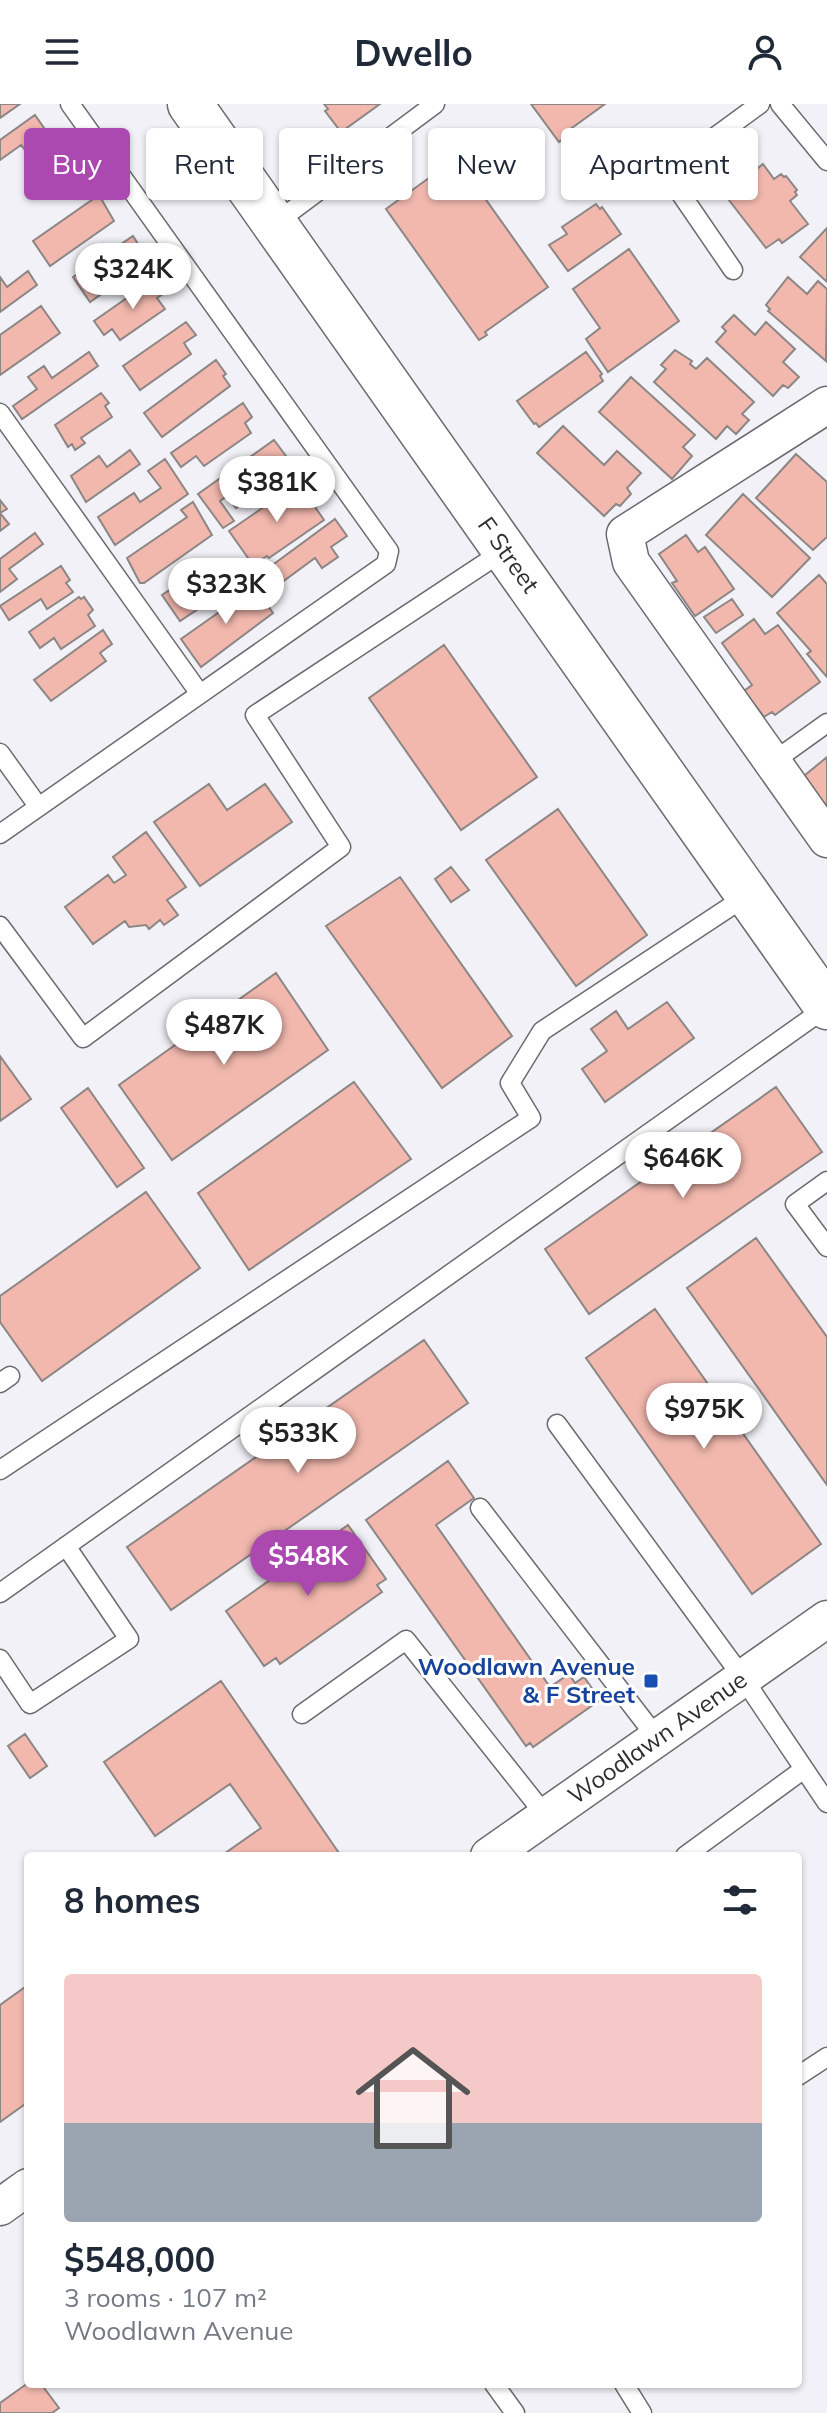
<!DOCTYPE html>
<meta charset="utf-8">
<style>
body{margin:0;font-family:Mulish,sans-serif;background:#f2f2f3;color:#1f2937;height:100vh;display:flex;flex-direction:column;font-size:30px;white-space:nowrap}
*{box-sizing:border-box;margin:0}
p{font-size:26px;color:#747a83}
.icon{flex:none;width:44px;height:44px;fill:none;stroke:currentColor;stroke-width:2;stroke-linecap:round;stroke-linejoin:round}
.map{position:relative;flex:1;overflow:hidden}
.drawer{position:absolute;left:24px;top:1748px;width:778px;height:536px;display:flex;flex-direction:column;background:#fff;border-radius:8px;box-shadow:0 2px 6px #0004}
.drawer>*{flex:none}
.hud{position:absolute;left:24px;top:24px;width:780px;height:72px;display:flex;gap:16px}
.price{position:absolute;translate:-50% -68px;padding:0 18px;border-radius:28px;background:#fff;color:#222;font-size:26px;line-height:52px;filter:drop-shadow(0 2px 4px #0008)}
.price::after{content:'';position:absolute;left:50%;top:48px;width:24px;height:18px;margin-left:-12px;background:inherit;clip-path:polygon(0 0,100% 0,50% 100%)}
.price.selected{background:#ab49b1;color:#fff}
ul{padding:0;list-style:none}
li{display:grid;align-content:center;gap:16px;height:424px;padding:0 40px}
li+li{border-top:2px solid #e0e1e3}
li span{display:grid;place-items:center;height:248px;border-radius:8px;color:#555}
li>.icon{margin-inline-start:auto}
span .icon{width:144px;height:144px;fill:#fffc;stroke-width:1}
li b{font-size:34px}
h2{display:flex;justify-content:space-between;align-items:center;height:96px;padding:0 40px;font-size:34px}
.chip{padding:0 28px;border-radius:8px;background:#fff;box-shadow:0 2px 6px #0004;font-size:28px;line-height:72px}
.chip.selected{background:#ab49b1;color:#fff}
header{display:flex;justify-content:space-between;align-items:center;height:104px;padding:0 40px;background:#fff;font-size:36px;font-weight:700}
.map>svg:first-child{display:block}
.building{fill:#f2b8ae;stroke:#8c8685;stroke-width:2}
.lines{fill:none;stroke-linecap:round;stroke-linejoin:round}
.service-casing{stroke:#6b6a6f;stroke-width:21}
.minor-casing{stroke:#6b6a6f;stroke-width:39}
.tertiary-casing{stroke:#6b6a6f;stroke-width:47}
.service{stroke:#fff;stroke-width:18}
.minor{stroke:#fff;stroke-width:36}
.tertiary{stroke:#fff;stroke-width:44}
.transit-dot{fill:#1a4fb4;stroke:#fff;stroke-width:3}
.labels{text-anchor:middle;stroke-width:6;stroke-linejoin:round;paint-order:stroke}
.street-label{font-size:24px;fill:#2f2f31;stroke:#fff}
.transit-label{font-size:24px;font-weight:bold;fill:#164399;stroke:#fff;text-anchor:end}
</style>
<header><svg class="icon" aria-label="menu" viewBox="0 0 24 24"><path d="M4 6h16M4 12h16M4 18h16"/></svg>Dwello<svg class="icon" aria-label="person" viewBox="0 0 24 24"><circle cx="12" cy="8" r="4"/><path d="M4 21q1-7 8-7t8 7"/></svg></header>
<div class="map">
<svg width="827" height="2309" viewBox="0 0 827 2309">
<rect width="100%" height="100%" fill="#f2f1f7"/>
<!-- building -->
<path class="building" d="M0,0H20L0,14Z
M324,0H380L341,28L325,7L328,5Z
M531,0H605L565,29L567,32L559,38Z
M35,11L44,24L41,27L48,38L29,51L21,41L0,56V36Z
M454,50L456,53L459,51L465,59L462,62L548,183L485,228L487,231L479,236L386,105L440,66L436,62Z
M763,60L774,75L781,70L784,73L786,72L797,86L795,88L797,91L790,97L808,120L782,139L779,135L766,144L725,91Z
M99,91L114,117L50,162L33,137Z
M596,100L600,105L602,103L621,130L568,167L549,141L567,130L562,123Z
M827,124V178L800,153Z
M133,132L140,143L137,145L147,158L90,198L73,173Z
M629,145L679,217L608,268L586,235L600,224L573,185Z
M28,167L37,181L0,208V173L7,183Z
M157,173L167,187L157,194L165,205L120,236L112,225L104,231L94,217Z
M788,173L807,190L818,177L827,185L826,257L768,207L770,205L766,201Z
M41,202L60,229L0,271V231Z
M734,211L755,231L766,218L795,245L783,258L799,273L788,284L783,281L773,292L716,238L726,227L722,223Z
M186,218L196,231L184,239L191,250L140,286L123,262Z
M675,246L692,257L690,260L696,265L707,254L754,298L742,310L749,316L736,330L727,322L716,335L654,278L666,265L661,261Z
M89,248L98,262L22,315L13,302L37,285L28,273L44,262L52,274Z
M586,248L602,270L600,272L603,277L539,323L536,319L534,320L517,297Z
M216,256L226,270L223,272L230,282L162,333L144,309Z
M631,273L695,331L683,343L692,352L672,375L599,308Z
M101,289L109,299L105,302L112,313L81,334L85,339L75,346L72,340L68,343L55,321Z
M243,299L252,313L245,319L251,329L204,362L196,352L181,363L171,349Z
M563,322L604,361L617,347L641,369L627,384L631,390L620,402L616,400L604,412L537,349Z
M274,336L286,352L267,365L275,376L236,404L227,392L220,397L234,417L223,424L198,390Z
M130,346L140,360L86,398L71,372L99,352L107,363Z
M796,350L827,378V433L813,446L756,394Z
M165,355L188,390L115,441L98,413L134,389L140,398L161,384L148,367Z
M300,378L318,401L315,403L324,416L269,454L267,452L253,461L229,427Z
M743,390L810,454L772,493L706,431Z
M0,396L7,405L0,409L9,420L0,427Z
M193,398L212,431L144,479H140L127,454L187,413L181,406Z
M335,415L347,432L331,443L338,453L322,464L315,454L270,487L259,471Z
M35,429L43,440L9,465L17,475L0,488V455Z
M686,431L698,448L705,443L734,485L695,512L672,479L677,477L659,450Z
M61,462L70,476L66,479L73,488L47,505L41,495L9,516L0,502Z
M202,464L209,473L221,464L231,483L180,517L162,491Z
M819,471L827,480V573L807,550L811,547L777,509Z
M240,483L246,490L248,488L257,500L264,496L273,509L201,563L181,535L225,504L221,498Z
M79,493L81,495L84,493L93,506L88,511L95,522L61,545L54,534L40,544L29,528Z
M732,495L743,511L716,529L704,513Z
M754,515L765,530L778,521L820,578L775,611L772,608L764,613L744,587L752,581L722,539Z
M103,526L112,540L100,549L106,557L51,597L34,576Z
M444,541L537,673L461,726L369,594Z
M827,653V704L804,672Z
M209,680L227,706L265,680L292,718L200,782L154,718Z
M558,705L647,831L576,882L486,756Z
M146,728L186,783L167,796L178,811L164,821L160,816L149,825L146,821L129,823L125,817L93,840L65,803L108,771L114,779L126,771L113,753Z
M451,763L469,786L451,798L435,775Z
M400,773L512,932L442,984L326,822Z
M276,869L328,946L172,1056L119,981Z
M667,898L694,934L605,998L582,965L607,947L591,925L616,907L628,925Z
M0,952L31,995L0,1017Z
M354,978L411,1055L249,1166L198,1089Z
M776,983L822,1048L589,1210L545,1145Z
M88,984L144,1064L117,1083L61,1004Z
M146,1088L200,1164L42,1277L0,1218V1192Z
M756,1134L827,1233V1381L687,1184Z
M655,1205L821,1440L752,1490L586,1254Z
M424,1236L468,1299L171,1506L127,1443Z
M448,1357L474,1394L436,1421L550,1583L569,1570L575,1579L584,1573L600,1596L533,1643L530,1639L526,1642L366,1416Z
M348,1421L386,1475L377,1481L382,1488L280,1560L276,1554L264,1562L226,1507Z
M221,1577L341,1752H221L261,1724L230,1680L155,1732L104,1658Z
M25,1630L47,1662L30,1674L8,1642Z
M28,1881V1998L0,2018V1901Z
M28,2279L41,2280L59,2304L52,2309H0V2299Z"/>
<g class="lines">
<!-- service casing -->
<g class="service-casing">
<path id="service" d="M780,0L827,57
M274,120L435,0
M733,166L670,74L671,65L760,0
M0,309L200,590
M0,649L38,702
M774,657L827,619
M0,730L386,460L389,447L70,0
M0,822L83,934L341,743L255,611L505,446
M827,1077L795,1100L827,1143
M0,1279L10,1272
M557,1320L743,1574L827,1699
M0,1366L531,1014L510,979L542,927L748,791
M480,1404L657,1634
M0,1489L827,903
M0,1555L30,1600L129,1535L66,1442
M302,1610L406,1536L546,1712
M685,1752L804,1665
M798,1972L827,1953
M494,2280L515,2309
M624,2280L642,2309"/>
</g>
<!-- minor casing -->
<g class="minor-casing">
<g id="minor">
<path d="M827,301L625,430L631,458L827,735"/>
<path id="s1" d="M489,1752L827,1515"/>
<path d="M0,2103L28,2083"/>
</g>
</g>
<!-- tertiary casing -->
<g class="tertiary-casing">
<g id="tertiary">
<path id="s2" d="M190,0L827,903"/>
</g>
</g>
<!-- service -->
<use href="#service" class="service"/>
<!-- minor -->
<use href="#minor" class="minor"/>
<!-- tertiary -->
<use href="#tertiary" class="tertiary"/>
</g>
<!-- markers -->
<rect class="transit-dot" x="643" y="1569" width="16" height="16" rx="4"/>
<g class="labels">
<!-- street labels -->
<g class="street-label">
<text dy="8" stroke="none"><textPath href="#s2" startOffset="552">F Street</textPath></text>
<text dy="8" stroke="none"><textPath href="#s1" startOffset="206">Woodlawn Avenue</textPath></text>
</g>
<!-- transit labels -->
<g class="transit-label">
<text x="635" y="1571">Woodlawn Avenue<tspan x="635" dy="28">&amp; F Street</tspan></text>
</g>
</g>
</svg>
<b class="price" style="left:133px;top:207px">$324K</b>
<b class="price" style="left:277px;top:420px">$381K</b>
<b class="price" style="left:226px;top:522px">$323K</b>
<b class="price" style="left:224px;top:963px">$487K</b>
<b class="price" style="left:683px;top:1096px">$646K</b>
<b class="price" style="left:704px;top:1347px">$975K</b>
<b class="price" style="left:298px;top:1371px">$533K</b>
<b class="price selected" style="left:308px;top:1494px">$548K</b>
<div class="hud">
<a class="chip selected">Buy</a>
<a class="chip">Rent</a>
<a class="chip">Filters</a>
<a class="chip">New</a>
<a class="chip">Apartment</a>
</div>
<section class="drawer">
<h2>8 homes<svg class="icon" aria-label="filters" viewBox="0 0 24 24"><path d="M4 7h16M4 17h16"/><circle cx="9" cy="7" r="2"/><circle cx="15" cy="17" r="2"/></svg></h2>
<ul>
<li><span style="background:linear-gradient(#f6c9c9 60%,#9aa5b1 0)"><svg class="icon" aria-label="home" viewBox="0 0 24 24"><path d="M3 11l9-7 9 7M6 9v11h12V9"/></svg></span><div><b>$548,000</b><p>3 rooms · 107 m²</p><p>Woodlawn Avenue</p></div></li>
</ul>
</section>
</div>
